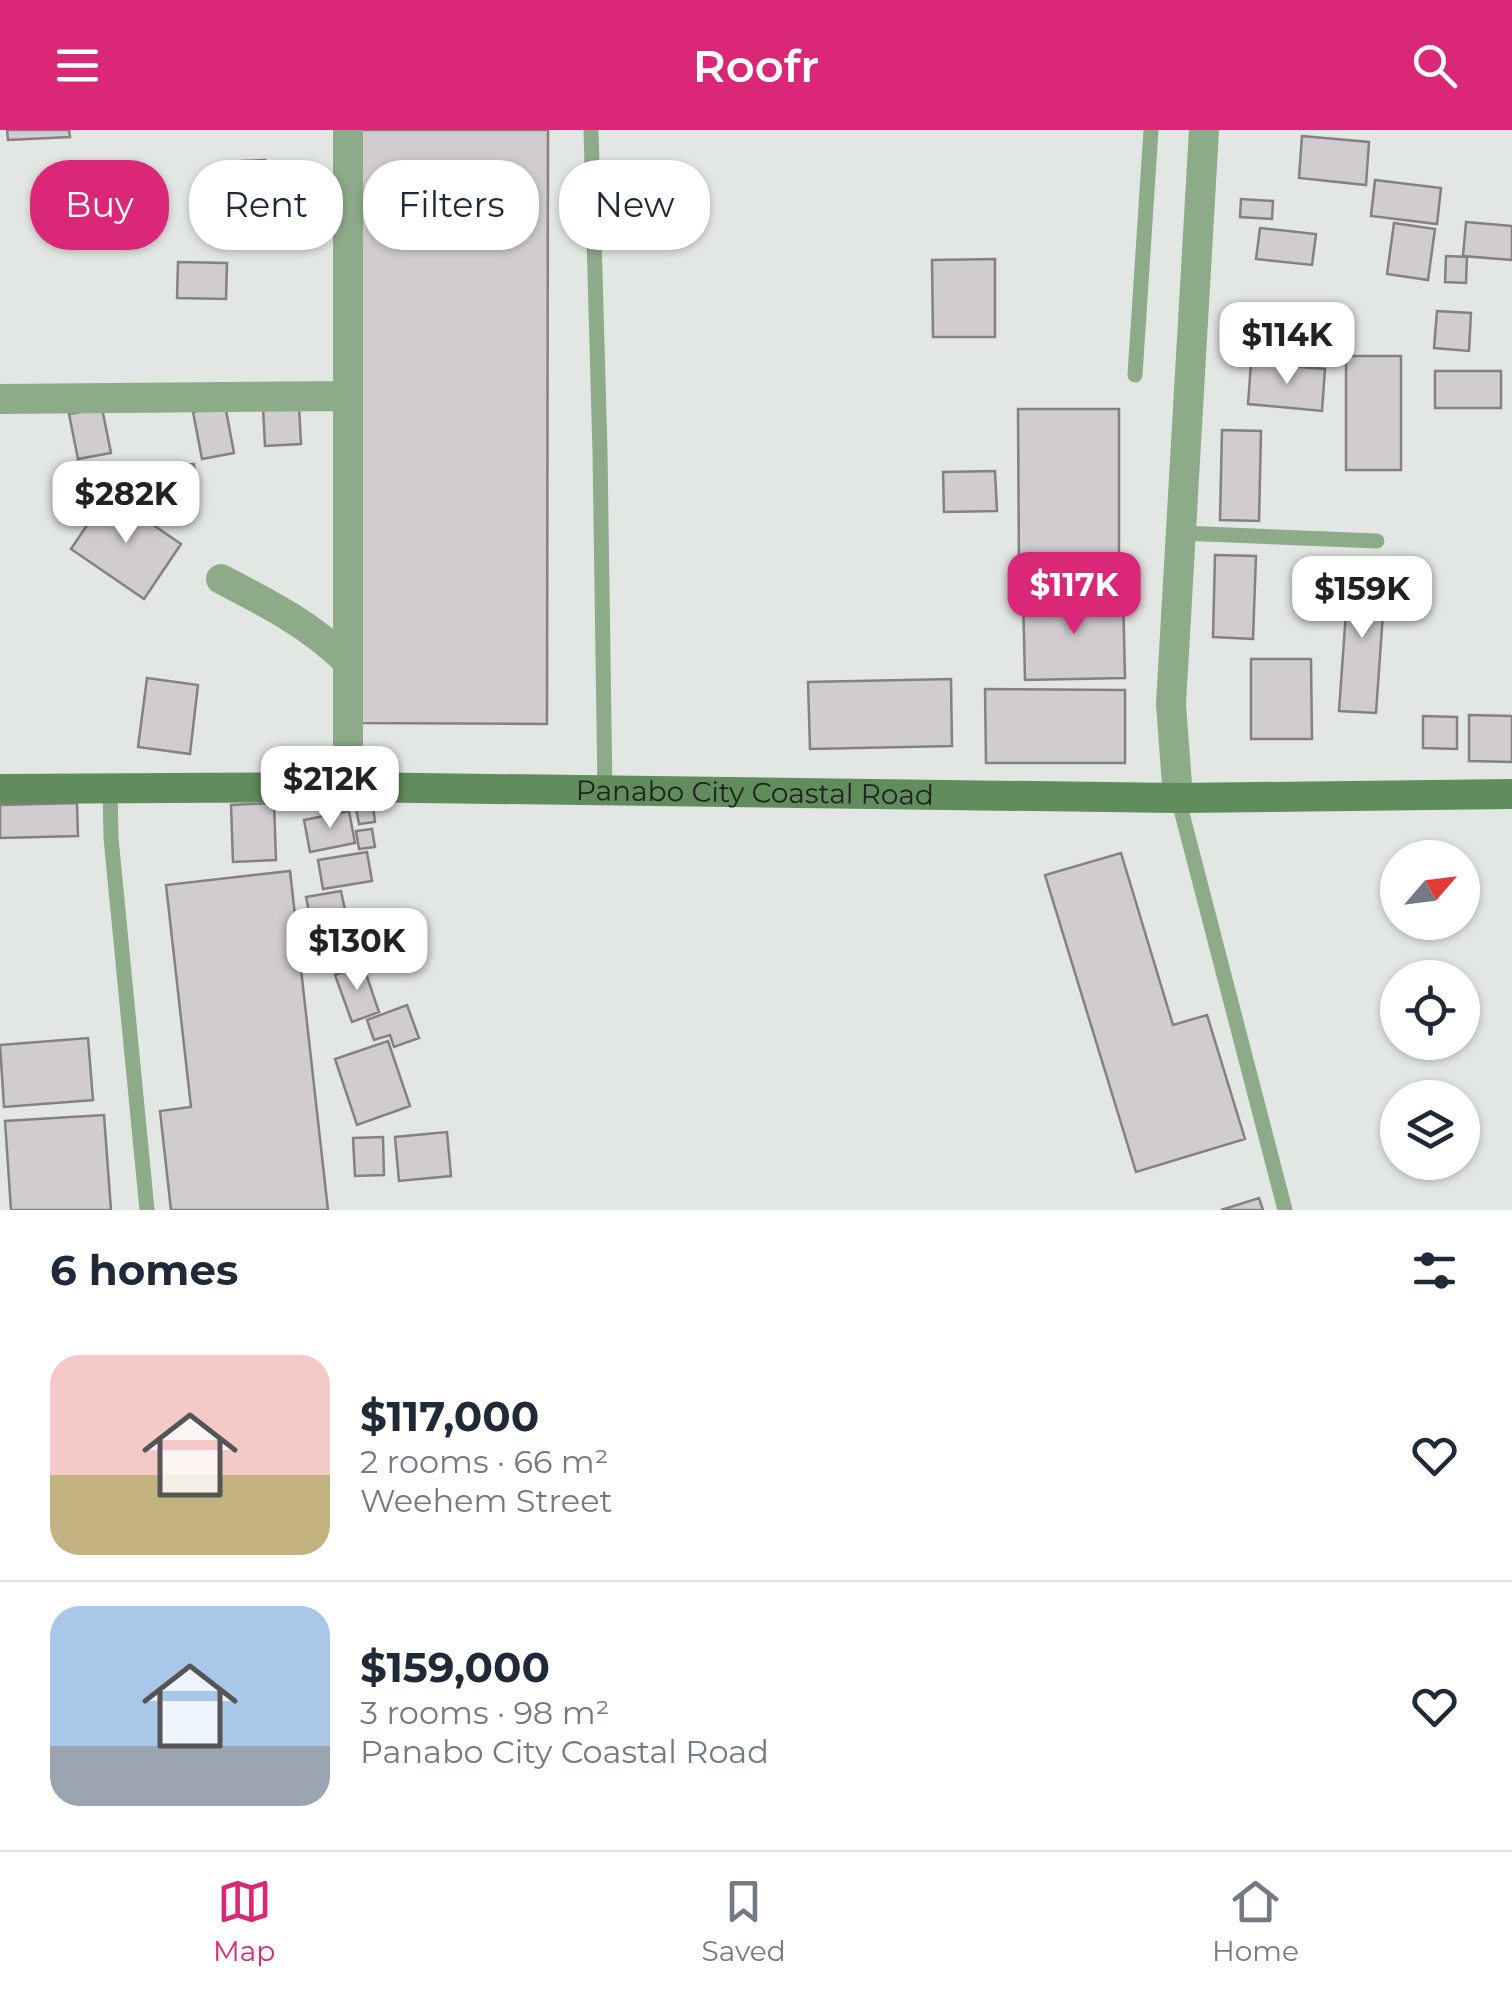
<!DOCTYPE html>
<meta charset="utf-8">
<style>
body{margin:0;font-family:Montserrat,sans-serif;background:#f6f6f7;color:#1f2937;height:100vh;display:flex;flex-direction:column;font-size:38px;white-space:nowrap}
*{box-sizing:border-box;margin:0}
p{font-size:32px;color:#747a83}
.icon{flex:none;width:55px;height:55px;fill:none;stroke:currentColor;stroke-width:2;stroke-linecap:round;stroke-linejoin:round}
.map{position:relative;height:1080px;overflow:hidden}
.details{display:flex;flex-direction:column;background:#fff;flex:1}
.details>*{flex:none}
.banner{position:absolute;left:30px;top:30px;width:1000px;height:90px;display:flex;gap:20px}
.needle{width:65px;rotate:62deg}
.fabs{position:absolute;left:1380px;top:710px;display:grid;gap:20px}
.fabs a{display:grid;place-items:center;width:100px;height:100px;border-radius:50%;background:#fff;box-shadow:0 2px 8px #0004;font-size:50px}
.price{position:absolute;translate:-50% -85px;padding:0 22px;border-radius:20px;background:#fff;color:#222;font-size:32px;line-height:65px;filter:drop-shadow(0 2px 5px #0008)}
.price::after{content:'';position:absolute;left:50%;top:60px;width:30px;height:22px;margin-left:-15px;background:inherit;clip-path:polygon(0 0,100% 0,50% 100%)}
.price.current{background:#db2777;color:#fff}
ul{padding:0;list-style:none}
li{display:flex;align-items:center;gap:30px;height:250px;padding:0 50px}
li+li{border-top:2px solid #e0e1e3}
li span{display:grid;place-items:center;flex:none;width:280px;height:200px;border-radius:30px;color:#555}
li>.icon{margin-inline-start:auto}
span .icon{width:120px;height:120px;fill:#fffc;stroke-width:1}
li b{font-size:42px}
h2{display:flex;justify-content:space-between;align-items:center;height:120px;padding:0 50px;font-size:42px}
.pill{padding:0 35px;border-radius:40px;background:#fff;box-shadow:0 2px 8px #0004;font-size:35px;line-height:90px}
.pill.current{background:#db2777;color:#fff}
header{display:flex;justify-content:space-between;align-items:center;height:130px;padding:0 50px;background:#db2777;color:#fff;font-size:45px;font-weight:600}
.menu{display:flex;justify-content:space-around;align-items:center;height:140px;border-top:2px solid #e0e1e3;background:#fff;font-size:28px;color:#747a83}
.menu a{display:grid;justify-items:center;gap:5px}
.menu .current{color:#db2777}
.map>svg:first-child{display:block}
.building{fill:#d0ccd0;stroke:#848084;stroke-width:2.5}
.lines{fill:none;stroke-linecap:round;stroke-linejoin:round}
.service{stroke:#8daa89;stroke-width:15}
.minor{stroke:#8daa89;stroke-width:30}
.tertiary{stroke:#8daa89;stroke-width:30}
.secondary{stroke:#618c5c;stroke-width:30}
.labels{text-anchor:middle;stroke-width:10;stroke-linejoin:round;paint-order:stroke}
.street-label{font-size:28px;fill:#202220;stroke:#fff}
</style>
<header><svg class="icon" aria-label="menu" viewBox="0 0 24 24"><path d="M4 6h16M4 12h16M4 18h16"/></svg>Roofr<svg class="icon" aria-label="search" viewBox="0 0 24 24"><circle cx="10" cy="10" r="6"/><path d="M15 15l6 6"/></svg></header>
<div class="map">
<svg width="1512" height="1080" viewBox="0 0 1512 1080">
<rect width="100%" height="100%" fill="#e3e7e3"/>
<!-- building -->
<path class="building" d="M7,0H69L70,7L8,10Z
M360,0H548L547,594L359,593Z
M1302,6L1369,12L1366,55L1299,48Z
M265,30L266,68H243L242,31Z
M1375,50L1441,58L1437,94L1371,86Z
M93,61L96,101L47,105L43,65Z
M1241,69L1273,71L1272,89L1240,87Z
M1466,92L1512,96V130L1463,126Z
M1394,93L1435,99L1428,150L1387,144Z
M1260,98L1316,104L1312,135L1256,129Z
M1446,126L1467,127L1466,153L1445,152Z
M995,129V207H933L932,130Z
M178,132L227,133L226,169L177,168Z
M1437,181L1471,183L1469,221L1434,218Z
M1346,226H1401V340H1346Z
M1251,233L1325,239L1322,281L1248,274Z
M1435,241H1501V278H1435Z
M225,275L234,323L202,329L193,282Z
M299,276L301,314L265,316L263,277Z
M102,278L111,323L78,329L69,284Z
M1018,279H1119V443H1019Z
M1222,300L1261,301L1259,391L1220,390Z
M194,334L197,377L143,380L140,338Z
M995,341L997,381L944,382L943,342Z
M108,364L181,414L144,469L71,419Z
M1215,425L1256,426L1253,509L1213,507Z
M1349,439L1386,441L1376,583L1339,581Z
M1123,463L1125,548L1025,550L1023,466Z
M1251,529H1311L1312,609H1251Z
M147,548L198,555L190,624L138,617Z
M951,549L952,616L810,619L808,552Z
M985,559L1125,560V633H986Z
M1469,585L1512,586V632L1469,631Z
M1423,586L1457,587V619L1423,618Z
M77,673L78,706L0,708V675Z
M274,673L276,730L233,732L231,675Z
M373,676L375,692L359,694L356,678Z
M349,681L355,713L310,722L304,690Z
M372,699L375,717L359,719L356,701Z
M367,722L372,751L323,759L318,730Z
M1121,723L1173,895L1207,885L1245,1009L1136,1042L1045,745Z
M290,741L328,1080H171L160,981L191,977L166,755Z
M341,761L345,780L310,786L306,767Z
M363,835L379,882L352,892L335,845Z
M407,875L419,908L394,917L390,905L374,910L367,890Z
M88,908L93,970L4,977L0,915Z
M388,911L410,976L357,995L335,929Z
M104,985L111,1080H11L5,991Z
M447,1002L451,1046L399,1051L395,1007Z
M383,1007L384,1045L355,1046L353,1008Z
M1259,1068L1263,1080H1221Z"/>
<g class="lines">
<!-- service -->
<path class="service" d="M591,0L600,322L605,662
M1135,245L1151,0
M1181,403L1377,411
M110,657L111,708L147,1080
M1178,668L1285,1080"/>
<!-- minor -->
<path class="minor" d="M0,269L348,266
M221,449C267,473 309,494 347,531
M348,657V0"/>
<!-- tertiary -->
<path class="tertiary" d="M1178,668L1171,574L1204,0"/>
<!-- secondary -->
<path class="secondary" id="s1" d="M0,659L348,657L1178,668L1512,664"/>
</g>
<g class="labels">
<!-- street labels -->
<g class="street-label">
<text dy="10" stroke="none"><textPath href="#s1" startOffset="755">Panabo City Coastal Road</textPath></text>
</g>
</g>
</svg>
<div class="fabs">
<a><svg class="needle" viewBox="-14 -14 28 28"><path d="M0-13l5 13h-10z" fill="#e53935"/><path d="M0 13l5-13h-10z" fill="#747a83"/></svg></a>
<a><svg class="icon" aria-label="locate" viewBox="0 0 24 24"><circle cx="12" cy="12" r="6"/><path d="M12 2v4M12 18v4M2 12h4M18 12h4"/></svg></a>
<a><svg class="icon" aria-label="layers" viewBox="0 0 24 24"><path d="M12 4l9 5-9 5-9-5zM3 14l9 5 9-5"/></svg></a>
</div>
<b class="price" style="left:1287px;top:257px">$114K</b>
<b class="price" style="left:126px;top:416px">$282K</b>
<b class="price current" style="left:1074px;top:507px">$117K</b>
<b class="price" style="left:1362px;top:511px">$159K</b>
<b class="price" style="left:330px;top:701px">$212K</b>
<b class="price" style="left:357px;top:863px">$130K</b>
<div class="banner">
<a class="pill current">Buy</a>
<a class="pill">Rent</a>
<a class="pill">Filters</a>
<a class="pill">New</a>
</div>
</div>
<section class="details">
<h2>6 homes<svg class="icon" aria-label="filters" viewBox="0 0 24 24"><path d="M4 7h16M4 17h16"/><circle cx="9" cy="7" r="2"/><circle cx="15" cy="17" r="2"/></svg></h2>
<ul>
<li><span style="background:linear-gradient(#f6c9c9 60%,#c2b280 0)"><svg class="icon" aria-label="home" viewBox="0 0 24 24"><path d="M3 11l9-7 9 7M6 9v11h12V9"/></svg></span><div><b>$117,000</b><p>2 rooms · 66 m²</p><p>Weehem Street</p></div><svg class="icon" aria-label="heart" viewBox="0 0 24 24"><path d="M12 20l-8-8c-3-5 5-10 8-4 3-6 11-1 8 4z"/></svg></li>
<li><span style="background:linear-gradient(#a9c7e8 70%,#9aa5b1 0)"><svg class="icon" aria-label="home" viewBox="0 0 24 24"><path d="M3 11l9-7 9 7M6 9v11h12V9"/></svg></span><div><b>$159,000</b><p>3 rooms · 98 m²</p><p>Panabo City Coastal Road</p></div><svg class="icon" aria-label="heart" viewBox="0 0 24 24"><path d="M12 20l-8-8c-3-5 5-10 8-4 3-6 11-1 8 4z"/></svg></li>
</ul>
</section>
<nav class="menu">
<a class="current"><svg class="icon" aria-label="map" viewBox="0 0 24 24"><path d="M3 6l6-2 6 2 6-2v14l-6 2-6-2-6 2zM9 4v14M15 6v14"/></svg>Map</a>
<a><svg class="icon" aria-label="saved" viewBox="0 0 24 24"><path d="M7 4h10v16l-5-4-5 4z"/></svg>Saved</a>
<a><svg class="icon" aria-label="home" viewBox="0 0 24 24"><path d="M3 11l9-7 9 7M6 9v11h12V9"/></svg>Home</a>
</nav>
